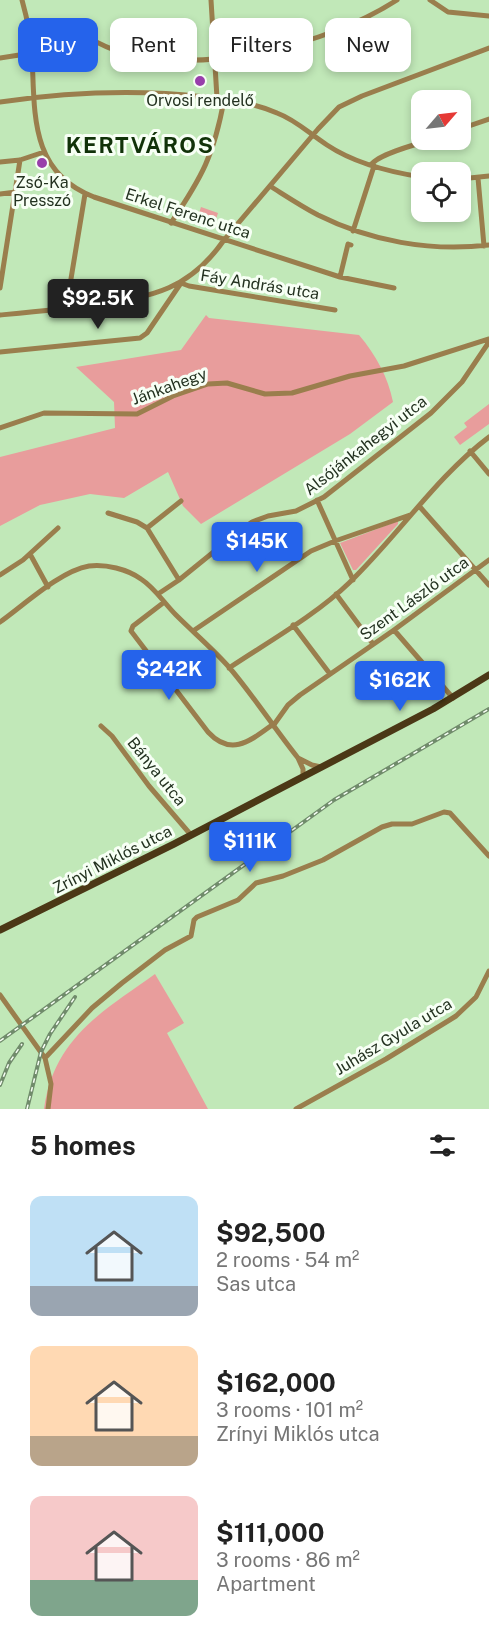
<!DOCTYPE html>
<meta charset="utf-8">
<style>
body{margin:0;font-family:"Public Sans",sans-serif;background:#f6f6f6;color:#222;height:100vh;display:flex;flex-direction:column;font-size:22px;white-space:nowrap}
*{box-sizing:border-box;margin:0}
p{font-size:20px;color:#767676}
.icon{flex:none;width:33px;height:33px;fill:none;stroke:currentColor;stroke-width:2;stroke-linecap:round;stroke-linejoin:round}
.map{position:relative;height:1109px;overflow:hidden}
.drawer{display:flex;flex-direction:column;background:#fff;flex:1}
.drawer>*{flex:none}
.guide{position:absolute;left:18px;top:18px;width:453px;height:54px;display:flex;gap:12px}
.needle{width:39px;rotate:62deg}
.tools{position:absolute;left:411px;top:90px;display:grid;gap:12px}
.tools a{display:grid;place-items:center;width:60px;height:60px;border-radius:12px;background:#fff;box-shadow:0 3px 9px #0003;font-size:30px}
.price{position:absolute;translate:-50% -51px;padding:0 14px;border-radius:6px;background:#2563eb;color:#fff;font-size:20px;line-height:39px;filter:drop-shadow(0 2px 3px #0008)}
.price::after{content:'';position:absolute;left:50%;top:36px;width:18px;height:14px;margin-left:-9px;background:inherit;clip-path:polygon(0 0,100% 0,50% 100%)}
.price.current{background:#222;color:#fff}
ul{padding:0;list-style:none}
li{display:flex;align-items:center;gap:18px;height:150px;padding:0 30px}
li span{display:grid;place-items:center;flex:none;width:168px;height:120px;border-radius:12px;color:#555}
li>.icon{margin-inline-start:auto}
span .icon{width:72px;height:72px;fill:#fffc;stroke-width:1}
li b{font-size:26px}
h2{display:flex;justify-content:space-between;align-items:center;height:72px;padding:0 30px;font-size:26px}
.tag{padding:0 21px;border-radius:12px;background:#fff;box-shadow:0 3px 9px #0003;font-size:21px;line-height:54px}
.tag.current{background:#2563eb;color:#fff}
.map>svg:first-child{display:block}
.green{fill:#e89d9c}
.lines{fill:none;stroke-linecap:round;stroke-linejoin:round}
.minor{stroke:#9a7e4d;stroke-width:5}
.major{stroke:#4b3816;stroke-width:7}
.rail-casing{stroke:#708b6b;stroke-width:4}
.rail{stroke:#f7fff5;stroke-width:1.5;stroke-dasharray:4.5;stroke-linecap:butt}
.poi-dot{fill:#983fab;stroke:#f7fff5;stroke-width:2}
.labels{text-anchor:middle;stroke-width:6;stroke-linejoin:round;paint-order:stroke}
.poi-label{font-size:16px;fill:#233220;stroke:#f7fff5}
.street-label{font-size:16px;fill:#233220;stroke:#f7fff5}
.district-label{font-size:22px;font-weight:bold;letter-spacing:1.5px;fill:#113209;stroke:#f7fff5}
</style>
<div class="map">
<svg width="489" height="1109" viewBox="0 0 489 1109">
<rect width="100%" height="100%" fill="#c1e8b8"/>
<!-- green -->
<path class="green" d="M201,207L218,213L215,222L198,216Z
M206,315L209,318L359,335C376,355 388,377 393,402L350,434L201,524L183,506L168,472L124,498L90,494L40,505L0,526V457L115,428L114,402L76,367L181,350Z
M489,404V424L460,445L454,437L467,427L464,423Z
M398,521V524L356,570H353L340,543Z
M155,974L184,1023L167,1033L208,1109H44C54,1038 102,1012 155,974Z"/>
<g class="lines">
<!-- minor -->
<path class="minor" d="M22,0C27,18 31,37 32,55C35,113 29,172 94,197L340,277L394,288
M211,0L217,98
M430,0L448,12L489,16
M27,22C72,17 84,42 121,52C204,75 326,46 397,0
M0,58L32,53
M0,102C70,92 135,89 205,97C229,100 255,103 277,113C296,120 310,134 327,145C354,163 389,172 422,177
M460,129L489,119
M0,162L20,160L44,152
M371,165C378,154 417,144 431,140
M478,178L484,246
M460,179L489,176
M270,186C286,196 301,206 318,215C370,241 430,252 489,245
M0,194L16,192
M171,223C202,177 214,155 224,100
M353,231L374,166
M340,277L348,244L351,245
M0,288L20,160
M66,309L85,194
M0,315C32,312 65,309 97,304C153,297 190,289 224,240L318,129L339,107L362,96L489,48
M0,352L140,338L147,333L181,283L189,286L335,310
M0,428L44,413L137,414L173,396L208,384L227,383L265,394L292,393L350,376L404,366L489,339
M470,451L489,474
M317,500L353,580
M420,507L489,585
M108,513L137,522L147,528
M147,528L179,580
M147,528L181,501
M30,554L48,587
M0,575L23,560L58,528
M158,594L179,580L237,533L252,522L268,516L296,511L324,497L431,413L462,382L489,342
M336,594L373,644
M163,603L133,626L131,631L208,732C231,757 250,741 272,725
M0,622C24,605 60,571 89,566C106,564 127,569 141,579C155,588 164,603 176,615C193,632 212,648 228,666C253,695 274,728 298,758L303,769V777
M293,625L330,674
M394,630L453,698
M193,631L311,551L335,541L410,515
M229,668C268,642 316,615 349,583C397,537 437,476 489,437
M101,726L112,736L149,786L191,835
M273,726L288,705L300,695L394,630L489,560
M298,758L312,765L321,767
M0,995L45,1058L51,1084L48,1109
M45,1058L92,1008L122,983L165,950L191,936L194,920L197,917L238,900L256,883L283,876L323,860L382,827L392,824H412L444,812L450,813L489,856
M296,1109L386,1059L456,1016L476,997L489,971"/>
<!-- major -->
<path class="major" d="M0,930L174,844L433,709L489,675"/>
<!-- rail casing -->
<g class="rail-casing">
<path id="rail" d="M0,1041L334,800L489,709
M0,1085L9,1063L22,1044
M27,1109L41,1052L50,1034L75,997"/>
</g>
<!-- rail -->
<use href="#rail" class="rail"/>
</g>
<!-- markers -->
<g class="poi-dot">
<circle cx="200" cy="81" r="6"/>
<circle cx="42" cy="163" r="6"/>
</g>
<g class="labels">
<!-- poi labels -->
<g class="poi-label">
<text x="200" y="106">Orvosi rendelő</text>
<text x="42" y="188">Zsó-Ka<tspan x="42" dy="18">Presszó</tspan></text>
</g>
<!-- street labels -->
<g class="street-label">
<text transform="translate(188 213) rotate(18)" y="6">Erkel Ferenc utca</text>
<text transform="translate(260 284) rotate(9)" y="6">Fáy András utca</text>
<text transform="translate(169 386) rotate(-20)" y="6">Jánkahegy</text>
<text transform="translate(365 445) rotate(-38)" y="6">Alsójánkahegyi utca</text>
<text transform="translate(414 598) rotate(-36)" y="6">Szent László utca</text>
<text transform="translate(157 771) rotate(51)" y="6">Bánya utca</text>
<text transform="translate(112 859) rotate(-27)" y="6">Zrínyi Miklós utca</text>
<text transform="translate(393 1036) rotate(-31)" y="6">Juhász Gyula utca</text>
</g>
<!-- district labels -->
<g class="district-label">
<text x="140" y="153">KERTVÁROS</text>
</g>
</g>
</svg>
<div class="tools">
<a><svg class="needle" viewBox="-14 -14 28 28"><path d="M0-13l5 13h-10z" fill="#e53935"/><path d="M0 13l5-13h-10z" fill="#767676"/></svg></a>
<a><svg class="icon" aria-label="locate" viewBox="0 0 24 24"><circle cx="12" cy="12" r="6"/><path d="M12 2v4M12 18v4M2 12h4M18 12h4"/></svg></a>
</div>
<b class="price current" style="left:98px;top:330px">$92.5K</b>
<b class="price" style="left:257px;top:573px">$145K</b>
<b class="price" style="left:169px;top:701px">$242K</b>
<b class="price" style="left:400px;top:712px">$162K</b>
<b class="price" style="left:250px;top:873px">$111K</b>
<div class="guide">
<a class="tag current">Buy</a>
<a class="tag">Rent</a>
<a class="tag">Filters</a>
<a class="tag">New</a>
</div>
</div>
<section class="drawer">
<h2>5 homes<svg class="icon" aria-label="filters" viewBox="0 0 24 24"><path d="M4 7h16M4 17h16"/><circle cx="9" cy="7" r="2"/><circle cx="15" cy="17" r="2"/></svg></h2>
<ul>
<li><span style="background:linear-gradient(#bfe0f5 75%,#9aa5b1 0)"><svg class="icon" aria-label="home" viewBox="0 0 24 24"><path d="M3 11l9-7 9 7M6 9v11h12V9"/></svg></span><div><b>$92,500</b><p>2 rooms · 54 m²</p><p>Sas utca</p></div></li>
<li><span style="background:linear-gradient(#ffd9b3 75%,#b9a48a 0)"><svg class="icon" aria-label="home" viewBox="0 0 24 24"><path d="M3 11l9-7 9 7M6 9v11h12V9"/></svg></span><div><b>$162,000</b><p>3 rooms · 101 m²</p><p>Zrínyi Miklós utca</p></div></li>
<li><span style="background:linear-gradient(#f6c9c9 70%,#7fa58c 0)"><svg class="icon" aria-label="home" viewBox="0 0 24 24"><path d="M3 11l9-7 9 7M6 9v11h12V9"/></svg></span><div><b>$111,000</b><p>3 rooms · 86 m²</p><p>Apartment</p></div></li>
</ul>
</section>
